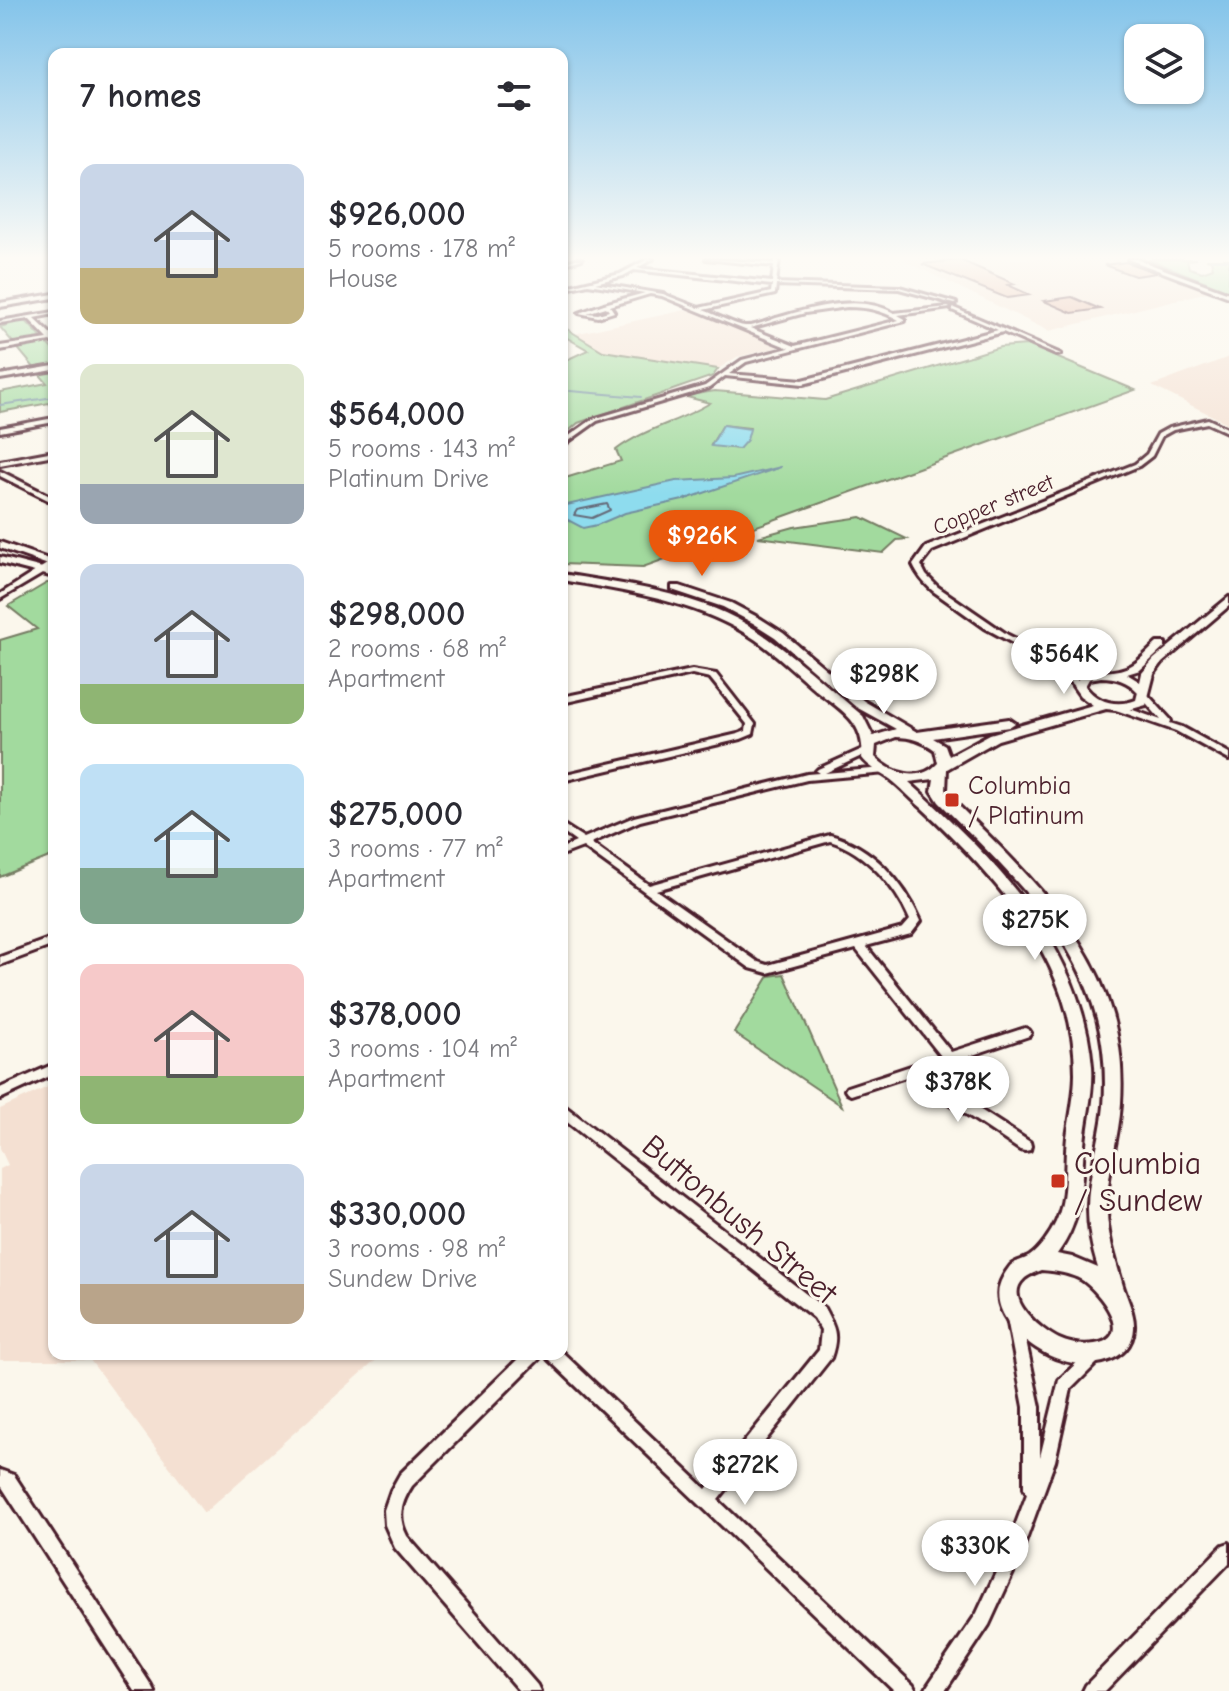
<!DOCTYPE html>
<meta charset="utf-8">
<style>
body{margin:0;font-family:"Comic Neue",sans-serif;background:#f7f7f7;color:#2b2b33;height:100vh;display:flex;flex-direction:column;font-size:30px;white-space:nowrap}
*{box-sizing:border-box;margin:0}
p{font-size:26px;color:#7c7c81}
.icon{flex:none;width:44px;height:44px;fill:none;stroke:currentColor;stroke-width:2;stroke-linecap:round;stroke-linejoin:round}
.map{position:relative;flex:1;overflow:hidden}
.side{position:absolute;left:48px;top:48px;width:520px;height:1312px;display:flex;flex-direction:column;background:#fff;border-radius:16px;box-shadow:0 2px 6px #0004}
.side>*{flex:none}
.fabs{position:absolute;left:1124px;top:24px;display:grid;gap:16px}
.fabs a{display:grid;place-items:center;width:80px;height:80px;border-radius:16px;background:#fff;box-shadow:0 2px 6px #0004;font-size:40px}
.price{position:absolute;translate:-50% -68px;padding:0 18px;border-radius:28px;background:#fff;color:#222;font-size:26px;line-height:52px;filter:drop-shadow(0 2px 4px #0008)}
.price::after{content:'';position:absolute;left:50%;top:48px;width:24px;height:18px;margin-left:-12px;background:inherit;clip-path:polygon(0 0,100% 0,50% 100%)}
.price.selected{background:#ea580c;color:#fff}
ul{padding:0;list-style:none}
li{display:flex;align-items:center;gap:24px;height:200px;padding:0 32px}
li span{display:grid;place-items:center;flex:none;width:224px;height:160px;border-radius:16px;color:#555}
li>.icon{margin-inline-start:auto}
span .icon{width:96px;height:96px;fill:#fffc;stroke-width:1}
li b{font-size:34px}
h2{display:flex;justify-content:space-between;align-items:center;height:96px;padding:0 32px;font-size:34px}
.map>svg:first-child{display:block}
.built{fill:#f4e0d2}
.green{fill:#a2da9e;stroke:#767c64;stroke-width:2;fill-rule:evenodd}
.water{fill:#8edcee;stroke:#7390a0;stroke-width:2}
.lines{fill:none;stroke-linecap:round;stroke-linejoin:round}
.shore{stroke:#656b79;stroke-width:2}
.stream{stroke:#7390a0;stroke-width:2}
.building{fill:#e2ac97;stroke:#4a1f2b;stroke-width:2}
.street-casing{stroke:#4a1f2b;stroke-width:6}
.secondary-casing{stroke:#4a1f2b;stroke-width:6}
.street{fill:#fbf7ec;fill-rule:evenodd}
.secondary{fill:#fbf7ec;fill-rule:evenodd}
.poi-dot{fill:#c8321e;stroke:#fbf7ec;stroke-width:3}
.labels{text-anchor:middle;stroke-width:6;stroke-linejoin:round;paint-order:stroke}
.far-street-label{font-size:22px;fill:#4a1f2b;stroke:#fbf7ec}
.poi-label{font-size:26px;fill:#4a1f2b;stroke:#fbf7ec;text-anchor:start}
.near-poi-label{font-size:32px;fill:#4a1f2b;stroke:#fbf7ec;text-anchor:start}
.near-street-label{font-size:32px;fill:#4a1f2b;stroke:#fbf7ec}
</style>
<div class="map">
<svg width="1229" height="1691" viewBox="0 0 1229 1691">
<rect width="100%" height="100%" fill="#fbf7ec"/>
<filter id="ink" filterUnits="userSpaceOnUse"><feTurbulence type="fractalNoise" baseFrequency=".0125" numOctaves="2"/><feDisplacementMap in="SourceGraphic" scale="16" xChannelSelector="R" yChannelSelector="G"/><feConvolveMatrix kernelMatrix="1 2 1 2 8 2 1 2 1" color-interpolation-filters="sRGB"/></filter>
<g filter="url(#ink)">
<!-- built -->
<path class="built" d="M901,259H1122L1208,292L1049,331Z
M690,309L779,347L737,357L718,369L603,351L574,334Z
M1229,357V424L1152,386Z
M54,1084V1354H383L204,1513L90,1360H0V1169L8,1165L0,1148V1109Z"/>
<!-- green -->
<path class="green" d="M1153,259H1196L1187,260L1189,268L1202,272L1213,268L1211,260L1206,259H1229V291L1150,260Z
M25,320L54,351V410L49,403L0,412V392L47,383L0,327Z
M562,326L603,351L718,369L713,376L578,423L570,430L562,428V362L588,350L562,335Z
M1027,345L1135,390L643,567L562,564V479L621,461L616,450C645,428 679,422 710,403L683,396L715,391L825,400L1000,347ZM723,425L750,428L739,449L711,445Z
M861,517L907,539L897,540L883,553L758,537L794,527Z
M47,583H54V855L0,877V640L37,629L8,606Z
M784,974L842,1106L734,1033L769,976Z"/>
<!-- water -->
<path class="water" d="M723,425L750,429L747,440L739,449L711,446Z
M781,467L683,500L625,513L597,525L583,528L562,517V506L676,481L733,478Z"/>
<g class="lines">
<!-- shore -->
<path class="shore" d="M607,504L610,510L592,518L574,515L577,510Z"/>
<!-- stream -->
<path class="stream" d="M1211,260H1229
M570,391L641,397
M0,405L54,397"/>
</g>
<!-- building -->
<path class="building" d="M960,260L1015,284L1008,285L1030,295L1007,298L922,264Z
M1126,262L1157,273L1135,276L1104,265Z
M1072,297L1100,309L1072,313L1044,301Z"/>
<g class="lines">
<!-- street casing -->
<g class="street-casing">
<path id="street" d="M576,259H582L562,265V263Z
M648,259H653L637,268L772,282L774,266L706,259L774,263L775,259H779L776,283L899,287L956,303L954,304L899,289L776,285L775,294L703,310C712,313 738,326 745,326C754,327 767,321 776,318C811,308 859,293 894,313L948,307L950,308L898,315L905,319V321L746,362L729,374L803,380L998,330L952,310L954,308L1061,354L1056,355L1003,332L803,384L725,376L709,388L597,421L562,446V441L593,419L705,386L742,360L789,348L662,296L650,294L610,306L614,312L598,317L579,313L604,304L645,293L588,284L562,290V288L620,274ZM634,270L772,285L771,292L699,308L663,294L595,283L623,276ZM606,307L609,311L598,314L587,313ZM847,307C867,307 881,310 899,320L795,346L750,328L805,313Z
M54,312V314L34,318L54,337V344L50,341L0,350V346L48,339L29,319L0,323V321Z
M54,366V370L0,379V375Z
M54,418V422L0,432V428Z
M1208,419L1229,429V433L1207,423L1173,430L1162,436L1152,456L1139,466L932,551L921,565L926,575L938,587L1008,635L1043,652L1106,672V676H1100L1056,662L1020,647L985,628L933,591C924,583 918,576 913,565L926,547L1135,464L1147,454L1158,434L1169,428Z
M54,451V455L0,465V461Z
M0,471L54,498V503L0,476Z
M50,562H54V567L0,599V594Z
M1037,658C1056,659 1071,672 1083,686L1082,688H1076L1058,671L1037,662Z
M692,670L716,674L755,724L753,734L741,739L562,781V775L738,734L746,731L747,724L710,678L692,674L562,703V697Z
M1145,694L1148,695L1170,719L1171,721L1170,723L1182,727L1229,753V760L1176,731L1113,709L1112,707L1116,704L1119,705L1161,720L1141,697Z
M867,747L872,750L870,752L825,773L883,768L888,771L886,773L807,780L640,821L591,843L649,885L830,835C872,846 904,882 921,921L911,934L866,946L951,1052L1025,1028L1029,1030L1031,1033L1029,1036L922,1072L1030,1142L1031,1146L1030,1150L1025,1151L1020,1150L909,1076L851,1095L847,1093L845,1090L847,1087L941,1056L856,949L768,973L750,968L583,847L562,855V848L576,842L562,832V824L584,838L634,817L807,774L819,773L816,771L818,769ZM830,841C866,852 896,887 910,920L903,928L768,965L758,962L656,890Z
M54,937V945L0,965V957Z
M54,1064V1074L0,1099V1088Z
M562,1106L566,1107L824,1308C835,1328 839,1335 831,1358L718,1500L913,1685L916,1691H894L548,1359L546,1354H562V1352L706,1489L819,1350L821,1330L814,1318L562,1118Z
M1014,1311L1019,1313L1021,1318L1040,1407V1457L1059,1380L1089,1351L1094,1349L1099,1351L1101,1356L1099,1361L1071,1389L1055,1461L1018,1562L989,1625L945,1691H925L928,1685L977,1613L1005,1553L1027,1494L1024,1488V1407L1007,1318L1009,1313Z
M523,1354H541L539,1359L412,1486C401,1503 397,1517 407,1536L537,1685L540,1691H519L395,1548L385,1525L384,1510L391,1490L400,1474Z
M0,1470L14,1475L151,1685L154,1691H134L2,1487L0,1486Z
M1229,1543V1563L1105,1691H1083L1086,1685L1223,1545Z"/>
</g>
<!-- secondary casing -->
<g class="secondary-casing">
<path id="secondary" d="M1128,259H1136L1229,293V297Z
M54,294V298L0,307V303Z
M0,542L54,561V567L0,548Z
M0,557L54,571V577L0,563Z
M562,574C617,583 673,590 725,613C775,635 821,682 863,716L873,736L896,729L856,707L775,637L753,623L723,607L672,590V586H680L731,603L761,619L783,633L864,701L917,732L1009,719L1015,723L1009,727L933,738L945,745L949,756L990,734L1093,705L1080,696L1073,686L1081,675C1097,670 1118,674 1132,665C1141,660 1149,650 1157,643H1165V647L1140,670L1127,674L1140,682L1142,673L1154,659L1229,597V606L1162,663L1154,674L1146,705L1125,711L1106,709L998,740L947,769L946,791L949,796C1039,886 1130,964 1121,1103C1119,1139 1106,1174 1107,1210C1107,1236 1116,1261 1123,1286C1127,1299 1135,1314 1134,1328C1132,1364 1088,1369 1061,1360C1031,1351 983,1312 1003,1277C1004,1275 1009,1267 1011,1265C1016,1261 1024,1260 1030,1256C1040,1249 1051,1233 1056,1222C1068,1196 1064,1165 1067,1137C1070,1116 1075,1095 1075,1073C1075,963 997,878 922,808C911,799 901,787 890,779C880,772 870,768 862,758C866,723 841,710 817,691C796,673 774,651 750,636C692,600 628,592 562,580ZM1101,677C1116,677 1128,681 1138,692L1136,700C1117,707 1098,703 1085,686L1089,679ZM896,737C911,737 923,741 935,750L938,763C920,783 892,774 875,757L876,745ZM934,779L932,791L939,802C1028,892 1115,967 1104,1106C1101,1140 1088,1174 1088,1208C1088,1229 1092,1249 1098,1268L1072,1257L1057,1254C1083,1220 1081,1185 1084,1144C1086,1118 1094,1092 1092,1066C1082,945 994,859 909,782ZM1041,1270C1055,1271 1070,1273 1082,1280C1100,1292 1136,1338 1095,1344C1082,1346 1070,1344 1059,1339C1042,1331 1002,1299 1024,1279C1028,1275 1036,1272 1041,1270Z"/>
</g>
<!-- street -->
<use href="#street" class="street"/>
<!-- secondary -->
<use href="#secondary" class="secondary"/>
</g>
</g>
<!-- sky -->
<linearGradient id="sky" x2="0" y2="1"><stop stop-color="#84c4ea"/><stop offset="0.52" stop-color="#fdfbf6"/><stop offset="1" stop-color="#fdfbf6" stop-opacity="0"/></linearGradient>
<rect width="1229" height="495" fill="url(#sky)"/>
<!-- markers -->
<g class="poi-dot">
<rect x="944" y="792" width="16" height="16" rx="4"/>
<rect x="1050" y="1173" width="16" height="16" rx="4"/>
</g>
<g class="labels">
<!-- far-street labels -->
<g class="far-street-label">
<text transform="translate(993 504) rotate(-22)" y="8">Copper street</text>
</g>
<!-- poi labels -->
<g class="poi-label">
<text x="968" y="794">Columbia<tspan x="968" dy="30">/ Platinum</tspan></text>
</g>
<!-- near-poi labels -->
<g class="near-poi-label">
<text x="1074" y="1174">Columbia<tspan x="1074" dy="37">/ Sundew</tspan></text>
</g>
<!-- near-street labels -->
<g class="near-street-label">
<text transform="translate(740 1219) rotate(40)" y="11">Buttonbush Street</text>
</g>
</g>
</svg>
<div class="fabs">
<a><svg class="icon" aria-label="layers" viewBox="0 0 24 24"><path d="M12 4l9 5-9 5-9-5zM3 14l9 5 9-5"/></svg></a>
</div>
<b class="price selected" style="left:702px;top:578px">$926K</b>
<b class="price" style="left:1064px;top:696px">$564K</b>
<b class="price" style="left:884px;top:716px">$298K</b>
<b class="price" style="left:1035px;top:962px">$275K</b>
<b class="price" style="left:958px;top:1124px">$378K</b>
<b class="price" style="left:745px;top:1507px">$272K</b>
<b class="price" style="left:975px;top:1588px">$330K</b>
<section class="side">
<h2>7 homes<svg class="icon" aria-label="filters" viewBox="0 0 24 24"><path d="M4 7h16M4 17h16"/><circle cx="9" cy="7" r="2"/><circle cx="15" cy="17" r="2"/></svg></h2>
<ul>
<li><span style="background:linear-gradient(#c9d6e8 65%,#c2b280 0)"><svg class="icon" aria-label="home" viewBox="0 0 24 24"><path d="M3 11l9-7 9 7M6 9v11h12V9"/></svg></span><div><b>$926,000</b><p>5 rooms · 178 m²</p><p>House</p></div></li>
<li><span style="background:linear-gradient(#dfe7d0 75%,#9aa5b1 0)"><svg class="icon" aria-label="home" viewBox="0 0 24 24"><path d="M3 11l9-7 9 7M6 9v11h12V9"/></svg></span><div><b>$564,000</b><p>5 rooms · 143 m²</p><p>Platinum Drive</p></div></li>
<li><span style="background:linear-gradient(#c9d6e8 75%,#8fb573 0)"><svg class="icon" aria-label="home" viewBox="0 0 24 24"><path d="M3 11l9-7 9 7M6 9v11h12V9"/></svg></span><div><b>$298,000</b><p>2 rooms · 68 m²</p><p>Apartment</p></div></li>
<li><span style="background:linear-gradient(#bfe0f5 65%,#7fa58c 0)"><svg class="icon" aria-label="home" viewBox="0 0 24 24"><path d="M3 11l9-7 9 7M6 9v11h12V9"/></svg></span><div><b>$275,000</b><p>3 rooms · 77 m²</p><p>Apartment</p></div></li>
<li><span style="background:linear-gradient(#f6c9c9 70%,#8fb573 0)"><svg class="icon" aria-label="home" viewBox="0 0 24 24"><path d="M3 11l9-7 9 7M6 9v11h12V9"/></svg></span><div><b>$378,000</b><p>3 rooms · 104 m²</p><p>Apartment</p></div></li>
<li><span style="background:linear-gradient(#c9d6e8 75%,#b9a48a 0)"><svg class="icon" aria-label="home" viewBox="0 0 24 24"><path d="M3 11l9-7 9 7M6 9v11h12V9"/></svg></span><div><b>$330,000</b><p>3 rooms · 98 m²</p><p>Sundew Drive</p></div></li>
</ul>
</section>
</div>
